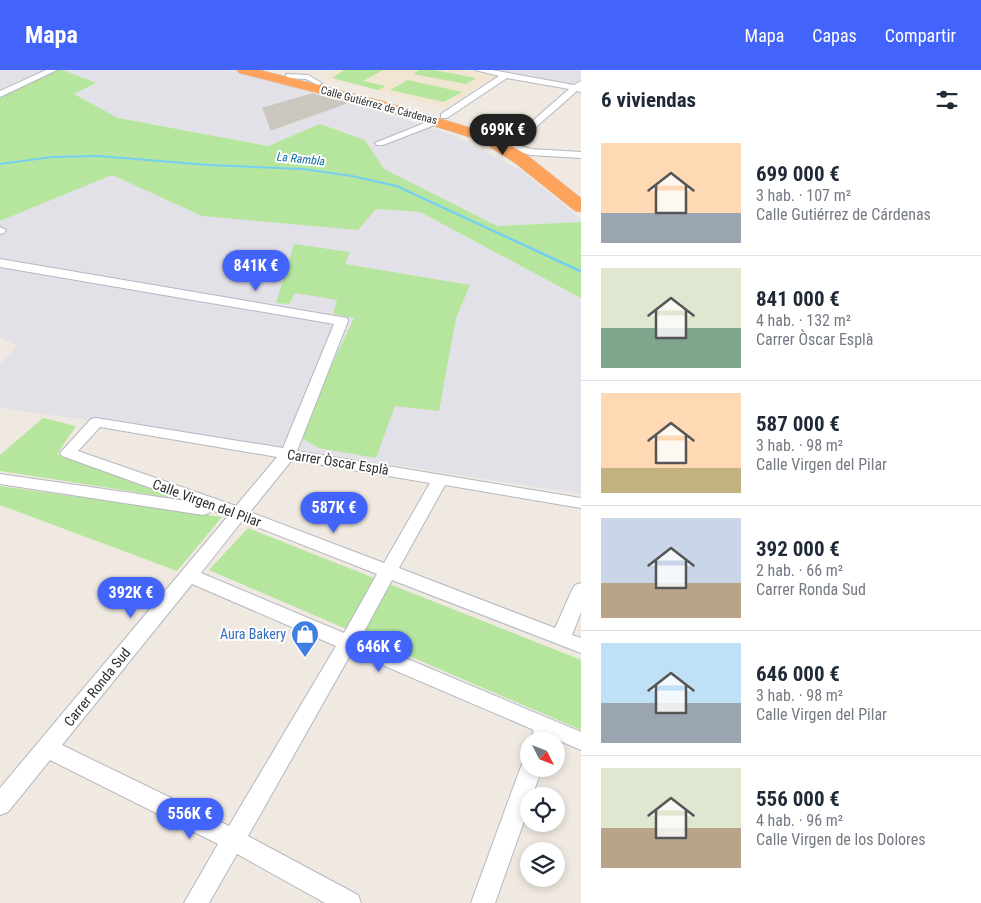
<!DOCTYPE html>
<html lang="es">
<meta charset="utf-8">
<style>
body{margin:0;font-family:"Roboto Condensed",sans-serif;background:#f2f2f3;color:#1f2937;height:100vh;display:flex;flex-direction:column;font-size:19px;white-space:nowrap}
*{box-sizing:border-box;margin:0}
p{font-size:16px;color:#747a83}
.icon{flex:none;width:28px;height:28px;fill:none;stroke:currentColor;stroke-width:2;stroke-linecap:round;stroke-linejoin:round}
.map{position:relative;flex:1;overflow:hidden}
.sheet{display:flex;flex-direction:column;background:#fff;width:400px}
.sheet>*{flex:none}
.needle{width:32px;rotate:132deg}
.controls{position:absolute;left:520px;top:662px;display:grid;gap:10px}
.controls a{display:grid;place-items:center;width:45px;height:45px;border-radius:50%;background:#fff;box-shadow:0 2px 8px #0003;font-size:25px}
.price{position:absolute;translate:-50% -42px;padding:0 11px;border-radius:18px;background:#4264fb;color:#fff;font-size:16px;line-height:32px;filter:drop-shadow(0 1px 2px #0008)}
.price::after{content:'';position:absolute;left:50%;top:30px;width:15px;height:11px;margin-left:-8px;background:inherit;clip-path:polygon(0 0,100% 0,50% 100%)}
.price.selected{background:#222;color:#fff}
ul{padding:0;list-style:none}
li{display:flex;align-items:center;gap:15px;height:125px;padding:0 20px}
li+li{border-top:1px solid #e0e1e3}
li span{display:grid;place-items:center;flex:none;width:140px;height:100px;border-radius:0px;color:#555}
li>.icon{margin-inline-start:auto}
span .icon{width:60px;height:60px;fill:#fffc;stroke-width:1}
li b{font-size:21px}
h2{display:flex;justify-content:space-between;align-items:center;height:60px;padding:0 20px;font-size:21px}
header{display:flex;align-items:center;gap:30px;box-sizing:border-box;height:70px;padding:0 25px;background:#4264fb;color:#fff}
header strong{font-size:24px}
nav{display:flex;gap:28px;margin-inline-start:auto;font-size:18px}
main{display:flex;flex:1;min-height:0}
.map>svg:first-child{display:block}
.industrial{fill:#e3e1e8}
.education{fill:#f0e6d1}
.green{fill:#b6e59e}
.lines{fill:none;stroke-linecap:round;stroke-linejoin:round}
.stream{fill:#75cff0;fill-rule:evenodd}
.building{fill:#cbc7bf;stroke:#cbc5ba}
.street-casing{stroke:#b4b7c1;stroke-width:2}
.highway-casing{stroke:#c9c9c9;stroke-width:1}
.street{fill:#fff;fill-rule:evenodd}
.highway{fill:#ffa35c;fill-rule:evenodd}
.labels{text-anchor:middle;stroke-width:4;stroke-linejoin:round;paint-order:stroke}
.far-street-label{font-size:11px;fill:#2e2e2e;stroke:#fff}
.far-water-label{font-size:12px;font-style:italic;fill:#0d6fa3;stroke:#fff}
.street-label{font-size:14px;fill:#2e2e2e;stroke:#fff}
.shop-label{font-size:14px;fill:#366cbe;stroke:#fff;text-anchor:end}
</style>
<header>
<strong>Mapa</strong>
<nav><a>Mapa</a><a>Capas</a><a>Compartir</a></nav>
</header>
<main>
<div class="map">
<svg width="581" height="833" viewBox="0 0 581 833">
<rect width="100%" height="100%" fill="#efe9e1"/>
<!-- industrial -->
<path class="industrial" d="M0,0H58L0,27Z
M63,0H229L362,36L453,65L522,101L581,149V152L497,156L384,99L365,70L320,54L268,76L118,48L74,24L96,13Z
M498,0H581V15L514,3Z
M112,105L202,146L376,139L420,142L581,228V424L267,375L0,338V294L17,276L0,267V151Z"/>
<!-- education -->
<path class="education" d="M334,0H464L496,6L446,38L323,7Z"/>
<!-- green -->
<path class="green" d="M58,0H63L96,13L74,24L118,48L268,76L320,54L365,70L384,99L497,156L581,152V228L420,142L376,139L358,160L202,146L112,105L0,151V27Z
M344,0H383L363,11L386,16L378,20L332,8Z
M419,0H434L476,8L466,14L413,4Z
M408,10L462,22L444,32L390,20Z
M294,174L350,182L345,194L470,215L456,248L439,341L395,336L376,388L319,378L298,366L354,248L333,244L337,230L295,223L289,234L276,233Z
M43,348L76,356L57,384L187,430L0,401V385Z
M0,416L222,447L177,501L0,435Z
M248,458L581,590V660L209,500Z"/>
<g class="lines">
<!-- stream -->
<path class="stream" d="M98,85L209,94L303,98L352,105L397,115L581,200V203L396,117L352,107L303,100L209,96L98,87L52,88L0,95V93L52,86Z"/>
</g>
<!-- building -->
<path class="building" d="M312,24L347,33L271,60L263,38Z"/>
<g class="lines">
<!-- street casing -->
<g class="street-casing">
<path id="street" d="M46,0H57L0,27V21Z
M475,0H492L574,15L581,11V22L577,21L528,64V66L533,71L528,74L518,67L521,61L569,19L507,8L447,48H441V44L499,6Z
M286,4L308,5L322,13L318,15L306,9L286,8Z
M437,48L442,51L440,53L383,75H377L375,73Z
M492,67L531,79L581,82V88L530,85L489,72L487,70Z
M0,157L6,160L4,163L0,164Z
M0,189L347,248L348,251L297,381L581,428V438L445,415L399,498L555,558L572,520L575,515L581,513V542L572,565L581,568V583L392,510L360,569L581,662V680L553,668L552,671H530L534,660L352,582L248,766L358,825L361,833H325L237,784L209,833H184L218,774L50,690L8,742L0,745V718L228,446L211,440L209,443L203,445L0,414V404L187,431L62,386L60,383L91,349L96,348L283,378L334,254L0,197ZM100,357L277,387L236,436L78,381ZM292,390L430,413L384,493L250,442ZM242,451L377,504L344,563L201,503ZM192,514L336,576L229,756L62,675Z
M529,690V699H542L532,726H529V737L495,833H471L520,699L523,692Z"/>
</g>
<!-- highway casing -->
<g class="highway-casing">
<path id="highway" d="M237,0H260L382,31L491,64L527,85L581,128V142L575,141L515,93L479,70L372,37L239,3Z"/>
</g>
<!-- street -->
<use href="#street" class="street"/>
<!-- highway -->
<use href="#highway" class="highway"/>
</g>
<!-- icons -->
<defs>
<g id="shop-pin" transform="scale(1.4375)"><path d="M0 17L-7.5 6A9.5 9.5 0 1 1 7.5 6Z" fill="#3f7fe0" stroke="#fff"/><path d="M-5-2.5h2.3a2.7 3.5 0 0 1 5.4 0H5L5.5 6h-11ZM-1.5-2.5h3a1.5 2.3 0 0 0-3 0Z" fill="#fff"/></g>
</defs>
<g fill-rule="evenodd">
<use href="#shop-pin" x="305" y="564"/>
</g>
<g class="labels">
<!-- far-street labels -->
<g class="far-street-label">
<text transform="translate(379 35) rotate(15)" y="4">Calle Gutiérrez de Cárdenas</text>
</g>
<!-- far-water labels -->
<g class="far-water-label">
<text transform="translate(301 89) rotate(6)" y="4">La Rambla</text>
</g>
<!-- street labels -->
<g class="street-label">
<text transform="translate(338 392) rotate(9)" y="5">Carrer Òscar Esplà</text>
<text transform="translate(207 433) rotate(20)" y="5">Calle Virgen del Pilar</text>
<text transform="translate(97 617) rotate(-51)" y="5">Carrer Ronda Sud</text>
</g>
<!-- shop labels -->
<g class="shop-label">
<text x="286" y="569">Aura Bakery</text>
</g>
</g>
</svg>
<div class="controls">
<a><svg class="needle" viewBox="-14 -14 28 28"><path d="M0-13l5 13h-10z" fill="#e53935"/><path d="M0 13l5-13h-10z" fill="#747a83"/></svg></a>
<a><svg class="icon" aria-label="locate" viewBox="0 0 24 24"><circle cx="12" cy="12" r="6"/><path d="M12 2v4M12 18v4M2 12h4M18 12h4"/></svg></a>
<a><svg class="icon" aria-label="layers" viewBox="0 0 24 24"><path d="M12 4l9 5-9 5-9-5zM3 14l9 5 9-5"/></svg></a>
</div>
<b class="price selected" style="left:503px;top:86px">699K €</b>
<b class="price" style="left:256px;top:222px">841K €</b>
<b class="price" style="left:334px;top:464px">587K €</b>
<b class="price" style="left:131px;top:549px">392K €</b>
<b class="price" style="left:379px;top:603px">646K €</b>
<b class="price" style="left:190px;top:770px">556K €</b>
</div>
<section class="sheet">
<h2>6 viviendas<svg class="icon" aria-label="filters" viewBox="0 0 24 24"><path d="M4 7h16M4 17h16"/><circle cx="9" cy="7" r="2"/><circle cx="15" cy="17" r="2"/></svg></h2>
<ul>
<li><span style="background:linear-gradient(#ffd9b3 70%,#9aa5b1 0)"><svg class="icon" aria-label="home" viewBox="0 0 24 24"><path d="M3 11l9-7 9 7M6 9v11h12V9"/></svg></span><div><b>699 000 €</b><p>3 hab. · 107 m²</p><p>Calle Gutiérrez de Cárdenas</p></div></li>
<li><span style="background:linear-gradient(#dfe7d0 60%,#7fa58c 0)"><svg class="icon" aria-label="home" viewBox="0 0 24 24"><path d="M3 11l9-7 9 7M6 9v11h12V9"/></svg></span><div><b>841 000 €</b><p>4 hab. · 132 m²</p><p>Carrer Òscar Esplà</p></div></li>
<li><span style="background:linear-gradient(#ffd9b3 75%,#c2b280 0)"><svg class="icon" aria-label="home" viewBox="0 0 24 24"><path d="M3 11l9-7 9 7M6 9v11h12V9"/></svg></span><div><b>587 000 €</b><p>3 hab. · 98 m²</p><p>Calle Virgen del Pilar</p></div></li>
<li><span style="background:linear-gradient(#c9d6e8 65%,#b9a48a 0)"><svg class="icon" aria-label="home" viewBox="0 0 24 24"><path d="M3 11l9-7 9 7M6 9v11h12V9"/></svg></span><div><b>392 000 €</b><p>2 hab. · 66 m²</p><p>Carrer Ronda Sud</p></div></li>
<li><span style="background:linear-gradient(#bfe0f5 60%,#9aa5b1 0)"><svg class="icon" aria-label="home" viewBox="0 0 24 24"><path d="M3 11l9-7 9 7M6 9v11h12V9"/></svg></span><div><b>646 000 €</b><p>3 hab. · 98 m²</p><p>Calle Virgen del Pilar</p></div></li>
<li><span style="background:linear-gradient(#dfe7d0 60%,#b9a48a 0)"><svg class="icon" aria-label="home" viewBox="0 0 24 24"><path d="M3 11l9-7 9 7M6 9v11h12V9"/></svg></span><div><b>556 000 €</b><p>4 hab. · 96 m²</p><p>Calle Virgen de los Dolores</p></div></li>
</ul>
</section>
</main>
